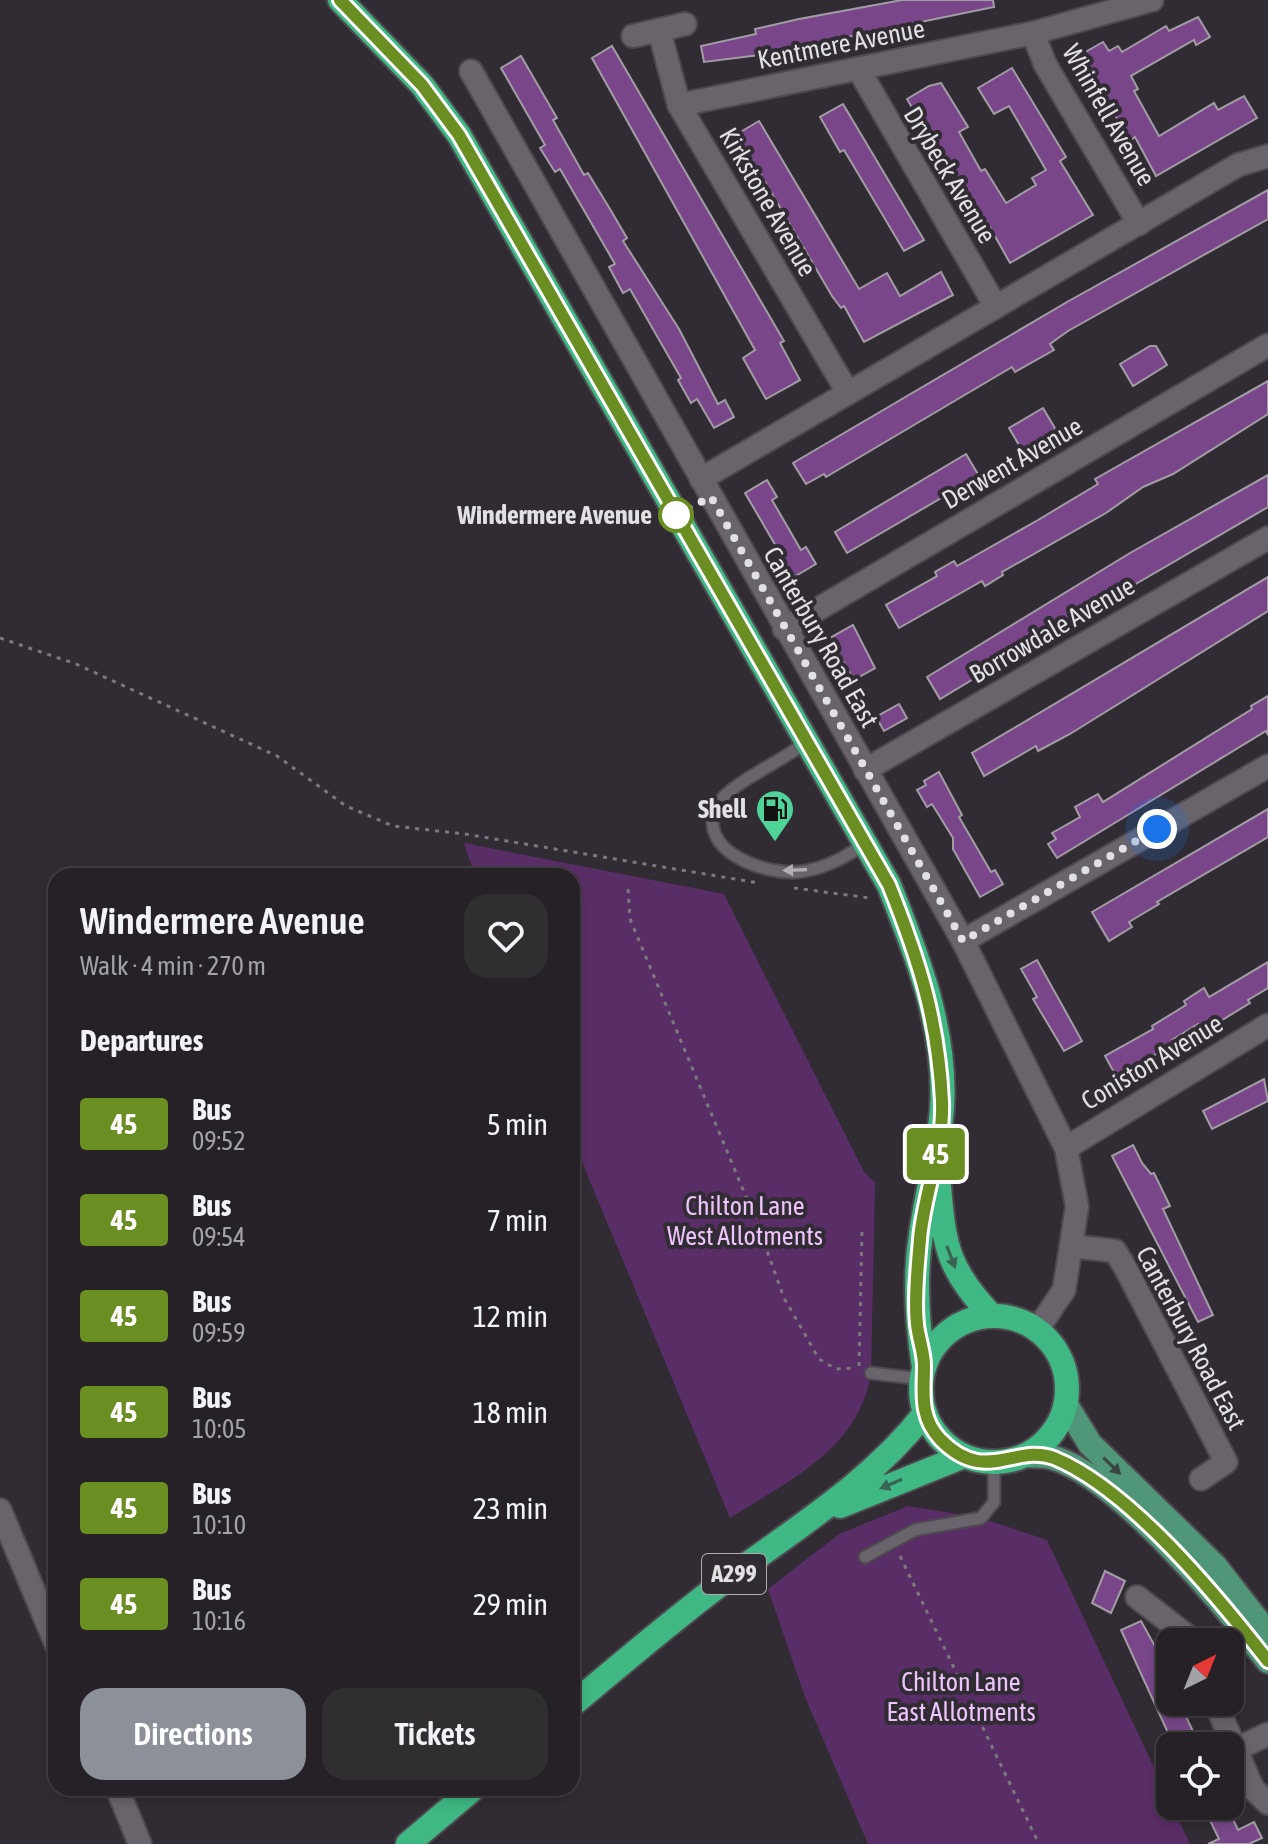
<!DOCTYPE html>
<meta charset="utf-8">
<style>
:root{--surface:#252126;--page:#312e32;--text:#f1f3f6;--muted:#a3a3a7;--line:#423e43;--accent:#8c9099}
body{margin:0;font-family:"Asap Condensed",sans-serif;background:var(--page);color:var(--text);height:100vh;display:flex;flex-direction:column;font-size:30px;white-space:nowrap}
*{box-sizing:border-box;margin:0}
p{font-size:26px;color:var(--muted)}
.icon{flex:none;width:44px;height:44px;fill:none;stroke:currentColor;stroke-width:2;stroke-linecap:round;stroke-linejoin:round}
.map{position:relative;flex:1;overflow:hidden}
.drawer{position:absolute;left:48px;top:868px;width:532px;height:928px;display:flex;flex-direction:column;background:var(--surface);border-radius:24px;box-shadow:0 4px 12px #0003,0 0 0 2px var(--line)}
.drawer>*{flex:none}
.badge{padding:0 16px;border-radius:6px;font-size:28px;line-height:52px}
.needle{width:52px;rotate:43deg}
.tools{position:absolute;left:1156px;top:1628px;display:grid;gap:16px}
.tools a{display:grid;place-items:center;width:88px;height:88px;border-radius:16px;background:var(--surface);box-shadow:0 4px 12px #0003,0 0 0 2px var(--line);font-size:40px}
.you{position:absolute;width:40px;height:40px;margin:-20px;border:6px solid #fff;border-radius:50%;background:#1a73e8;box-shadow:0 0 0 12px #1a73e833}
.map>.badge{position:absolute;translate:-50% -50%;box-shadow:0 0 0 4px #fff}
h2{padding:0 32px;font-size:30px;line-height:72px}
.round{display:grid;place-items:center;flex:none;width:84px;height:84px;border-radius:24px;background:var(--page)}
.overview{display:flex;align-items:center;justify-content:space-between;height:136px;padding:0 32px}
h1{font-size:38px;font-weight:600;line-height:60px}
.action{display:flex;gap:16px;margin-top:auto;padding:16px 32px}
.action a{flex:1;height:92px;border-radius:24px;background:var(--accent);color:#fff;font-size:32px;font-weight:600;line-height:92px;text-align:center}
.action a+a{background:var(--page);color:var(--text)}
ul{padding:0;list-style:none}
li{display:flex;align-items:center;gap:24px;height:96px;padding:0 32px}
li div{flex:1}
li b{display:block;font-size:30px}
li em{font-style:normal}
li .badge{min-width:88px;font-weight:700;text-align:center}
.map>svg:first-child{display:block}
</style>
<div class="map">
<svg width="1268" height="1844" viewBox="0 0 1268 1844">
<rect width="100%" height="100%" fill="#312c33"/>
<g fill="#592e66">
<path d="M 464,843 L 724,894 L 864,1172 L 875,1182 L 871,1373 C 859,1449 790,1480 730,1518 L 572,1138 L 572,876 L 475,876 Z"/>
<polygon points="908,1506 981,1518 1047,1540 1190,1844 868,1844 805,1697 768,1589 839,1534"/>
</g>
<g fill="#794789" stroke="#a29ca4" stroke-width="2">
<polygon points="902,0 993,0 994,7 760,55 704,62 701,46 756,34 755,29 799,19"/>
<polygon points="1198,17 1210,37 1196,45 1194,40 1131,76 1138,89 1134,91 1159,136 1214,103 1218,110 1244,96 1257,118 1156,176 1135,137 1131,140 1120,124 1080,55 1103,42 1109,51 1118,46 1122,52 1166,26 1169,31"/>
<polygon points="612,46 784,341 780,343 800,380 766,399 743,358 755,350 592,58"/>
<polygon points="521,56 557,118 553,120 584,175 588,173 610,209 627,238 623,241 679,329 718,404 725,400 734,417 714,428 697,399 691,403 678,380 681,378 630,289 623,293 609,267 615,264 560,169 555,172 540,148 545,145 501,68"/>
<polygon points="1012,68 1066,157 1060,161 1093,215 1010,263 987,222 982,225 907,99 929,86 941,83 968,127 959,132 981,171 985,169 1006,203 1036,185 1032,178 1046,170 1009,106 994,114 978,88"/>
<polygon points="843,104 924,240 904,251 844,150 840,152 820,117"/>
<polygon points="759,121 859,289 887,273 900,296 941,272 953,295 864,342 844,306 841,308 832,296 737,134"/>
<polygon points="1268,190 1268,219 1068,331 1050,344 1054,350 1015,372 1012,367 826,477 824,474 806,484 793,463 1067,302"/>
<polygon points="1150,346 1156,346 1167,365 1133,386 1120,364"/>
<polygon points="1268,381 1268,414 1173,474 1143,487 1106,513 1002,572 1003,575 985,586 982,581 899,628 886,605 937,576 935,572 954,561 957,566 1038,520 1098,484 1095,479"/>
<polygon points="1043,408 1056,430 1022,450 1009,428"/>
<polygon points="966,454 979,476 847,553 835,532"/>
<polygon points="1268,475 1268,507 1091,610 998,671 995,666 940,699 927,677 1130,553"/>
<polygon points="767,480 777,497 772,500 801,550 806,547 816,564 794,577 745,493"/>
<polygon points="1268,577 1268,611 1070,734 1038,751 1036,746 984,776 972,753"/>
<polygon points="853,625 875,668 854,680 830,638"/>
<polygon points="1268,696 1268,735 1266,731 1057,858 1048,844 1056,839 1052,833 1080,817 1075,807 1098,794 1103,802 1252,709 1251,706"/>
<polygon points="899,704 907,718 884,731 876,717"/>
<polygon points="939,772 962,815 959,817 991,872 995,870 1003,884 980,897 953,849 953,838 932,804 927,807 917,790 926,785 924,781"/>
<polygon points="1268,809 1268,837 1157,902 1159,904 1129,922 1132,927 1109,941 1092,912"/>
<polygon points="1037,960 1082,1041 1064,1051 1033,999 1037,997 1021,969"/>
<polygon points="1268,962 1268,988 1248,1000 1250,1003 1214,1025 1211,1020 1200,1027 1198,1024 1172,1040 1175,1044 1116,1076 1105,1056 1153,1029 1152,1026 1186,1005 1184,1001 1204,988 1209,997"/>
<polygon points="1264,1079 1268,1101 1212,1129 1203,1111"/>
<polygon points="1133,1145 1142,1163 1151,1174 1154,1173 1170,1206 1163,1209 1213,1315 1198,1322 1112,1156"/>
<polygon points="1105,1571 1125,1581 1111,1613 1092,1603"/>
<polygon points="1141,1621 1162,1659 1170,1655 1170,1675 1163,1678 1170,1702 1179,1702 1200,1746 1174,1746 1121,1630"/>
<polygon points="1203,1806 1227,1806 1238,1830 1254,1822 1262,1838 1249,1844 1208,1844 1219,1839"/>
</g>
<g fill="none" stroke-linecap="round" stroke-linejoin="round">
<g stroke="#4e494f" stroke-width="15">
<g id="lane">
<path d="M 808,741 C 786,759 729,784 718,804 C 692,851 769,878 805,871 C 828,867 847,856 866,843"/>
<polyline points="871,1373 921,1379"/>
<polyline points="865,1557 915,1530 981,1518 994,1502 994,1463"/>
</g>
</g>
<g stroke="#4e494f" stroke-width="26">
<g id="street">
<polyline points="659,30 679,105 848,393"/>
<polyline points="1033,33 1045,64 1139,224"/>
<polyline points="633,36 685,24"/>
<polyline points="859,70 996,307"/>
<polyline points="471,71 963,941 1066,1148 1077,1206 1071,1246 1064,1290 1037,1330"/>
<polyline points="679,105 1033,33 1152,0"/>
<polyline points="701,479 1238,165 1268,156"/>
<polyline points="784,629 1268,345"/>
<polyline points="865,770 1268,538"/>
<polyline points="963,941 1268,766"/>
<polyline points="1066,1148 1268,1025"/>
<polyline points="1071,1246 1115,1251 1125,1267 1226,1462 1201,1479"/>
<polyline points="0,1510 56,1644"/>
<polyline points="1137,1597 1195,1642"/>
<polyline points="1215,1702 1253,1789 1268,1803"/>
<polyline points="1233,1751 1268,1734"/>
<polyline points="117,1788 140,1844"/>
</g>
</g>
<g stroke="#4e494f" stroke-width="28">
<g id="primary">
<polyline points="1066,1405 1090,1444 1215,1566 1268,1634"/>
<path d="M 1027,1455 C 1034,1456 1044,1455 1051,1457 C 1117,1475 1226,1606 1268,1661"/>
</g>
</g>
<g stroke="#4e494f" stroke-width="28">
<g id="highway">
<path d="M 340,0 L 422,85 L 459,135 L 889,885 C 917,955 947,1030 942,1108 C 939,1150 927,1191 921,1234 C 914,1278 917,1323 924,1367"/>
<path d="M 939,1186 C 944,1248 949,1271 992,1316"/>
<circle cx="994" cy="1389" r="73"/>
<polyline points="840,1506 964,1456"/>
<path d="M 572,1705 C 625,1661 678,1615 734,1574 C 802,1524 873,1480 925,1413"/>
<polyline points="408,1844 474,1788"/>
</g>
</g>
<g stroke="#7c787d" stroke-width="3" stroke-dasharray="4 6" stroke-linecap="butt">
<polyline points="0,638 76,664 277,756 346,806 393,826 465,834 759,883"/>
<polyline points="794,888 870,898"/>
<polyline points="628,889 630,919 757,1223 784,1298 819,1359 836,1369 855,1368"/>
<polyline points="859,1366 862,1230"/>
<polyline points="900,1556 1039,1844"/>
</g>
<use href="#lane" stroke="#69636b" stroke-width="11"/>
<use href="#street" stroke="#69636b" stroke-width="22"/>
<use href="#primary" stroke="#509679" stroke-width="24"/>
<use href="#highway" stroke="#3fb883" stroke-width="24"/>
</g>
<defs><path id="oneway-solid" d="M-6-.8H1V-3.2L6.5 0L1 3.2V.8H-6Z" transform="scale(2)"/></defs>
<use fill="#b2aeb4" href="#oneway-solid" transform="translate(795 870) rotate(178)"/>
<g fill="#376453">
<use href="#oneway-solid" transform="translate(951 1257) rotate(69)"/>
<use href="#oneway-solid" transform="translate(891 1484) rotate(157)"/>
</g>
<use fill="#394644" href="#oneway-solid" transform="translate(1112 1466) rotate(44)"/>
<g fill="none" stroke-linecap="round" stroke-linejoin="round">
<g stroke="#fff" stroke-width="18">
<path id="line" d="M 340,0 L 422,85 L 459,135 L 889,885 C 919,960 938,1019 942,1101 C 944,1148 924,1193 920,1239 C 918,1265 914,1297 917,1324 C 918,1337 924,1352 924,1365 C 924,1393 919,1416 940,1439 C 985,1486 1016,1443 1054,1458 C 1130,1489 1218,1597 1268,1661"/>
</g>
<use href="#line" stroke="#6b8e23" stroke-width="12"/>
<polyline stroke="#e3e0e4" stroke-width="8" stroke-dasharray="0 14.4" points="676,515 711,497 963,941 1157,829"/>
</g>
<defs>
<g id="fuel-pin" transform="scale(2)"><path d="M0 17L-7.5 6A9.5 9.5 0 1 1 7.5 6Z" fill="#50d398" stroke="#312c33"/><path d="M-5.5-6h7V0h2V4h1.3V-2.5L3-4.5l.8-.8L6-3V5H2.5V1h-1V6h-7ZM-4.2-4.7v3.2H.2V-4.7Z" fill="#111"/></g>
</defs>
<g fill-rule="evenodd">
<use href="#fuel-pin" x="775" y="809"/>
</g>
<circle fill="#fff" stroke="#6b8e23" stroke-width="4" cx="676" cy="515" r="16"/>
<g text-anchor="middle" stroke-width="8" stroke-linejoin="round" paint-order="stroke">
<rect fill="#312c33" stroke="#aeaaaf" stroke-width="2" x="702" y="1554" width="64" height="40" rx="6"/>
<g font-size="24" font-weight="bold" fill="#e3e0e4">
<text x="734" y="1582">A299</text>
</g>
<g font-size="26" fill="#e3e0e4" stroke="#312c33">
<text transform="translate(841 44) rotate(-11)" y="9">Kentmere Avenue</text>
<text transform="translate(1109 115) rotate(60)" y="9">Whinfell Avenue</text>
<text transform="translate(950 175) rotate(59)" y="9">Drybeck Avenue</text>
<text transform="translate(768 202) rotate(60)" y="9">Kirkstone Avenue</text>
<text transform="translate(1012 463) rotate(-30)" y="9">Derwent Avenue</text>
<text transform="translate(1052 630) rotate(-30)" y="9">Borrowdale Avenue</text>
<text transform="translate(821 637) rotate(60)" y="9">Canterbury Road East</text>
<text transform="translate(1152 1062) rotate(-31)" y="9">Coniston Avenue</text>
<text transform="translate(1191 1338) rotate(62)" y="9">Canterbury Road East</text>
</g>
<g font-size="26" font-weight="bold" fill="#e3e0e4" stroke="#312c33" text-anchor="end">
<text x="652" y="524">Windermere Avenue</text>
</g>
<g font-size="26" font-weight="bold" fill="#e3e0e4" stroke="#312c33" text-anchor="end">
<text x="747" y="818">Shell</text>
</g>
<g font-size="26" fill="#edc3fb" stroke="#312c33">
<text x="745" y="1215">Chilton Lane<tspan x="745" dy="30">West Allotments</tspan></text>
<text x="961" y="1691">Chilton Lane<tspan x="961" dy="30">East Allotments</tspan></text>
</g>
</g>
</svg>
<div class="tools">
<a><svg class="needle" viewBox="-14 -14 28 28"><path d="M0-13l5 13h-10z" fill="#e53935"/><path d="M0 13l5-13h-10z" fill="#a3a3a7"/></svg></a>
<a><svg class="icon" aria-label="locate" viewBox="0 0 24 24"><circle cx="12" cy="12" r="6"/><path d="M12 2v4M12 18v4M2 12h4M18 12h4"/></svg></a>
</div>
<div class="you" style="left:1157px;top:829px"></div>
<b class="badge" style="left:936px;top:1154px;background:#6b8e23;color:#fff">45</b>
<section class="drawer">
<div class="overview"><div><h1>Windermere Avenue</h1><p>Walk · 4 min · 270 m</p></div><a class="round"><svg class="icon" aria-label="heart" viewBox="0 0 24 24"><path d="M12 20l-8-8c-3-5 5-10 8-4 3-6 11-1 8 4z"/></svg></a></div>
<h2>Departures</h2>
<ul>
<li><span class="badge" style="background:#6b8e23;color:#fff">45</span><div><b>Bus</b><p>09:52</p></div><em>5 min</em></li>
<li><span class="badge" style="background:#6b8e23;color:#fff">45</span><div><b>Bus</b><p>09:54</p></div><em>7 min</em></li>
<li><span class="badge" style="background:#6b8e23;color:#fff">45</span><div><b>Bus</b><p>09:59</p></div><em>12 min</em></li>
<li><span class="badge" style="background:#6b8e23;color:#fff">45</span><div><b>Bus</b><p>10:05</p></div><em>18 min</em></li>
<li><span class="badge" style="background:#6b8e23;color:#fff">45</span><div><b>Bus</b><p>10:10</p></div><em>23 min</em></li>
<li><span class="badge" style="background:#6b8e23;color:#fff">45</span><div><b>Bus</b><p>10:16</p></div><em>29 min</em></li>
</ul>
<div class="action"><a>Directions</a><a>Tickets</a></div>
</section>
</div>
